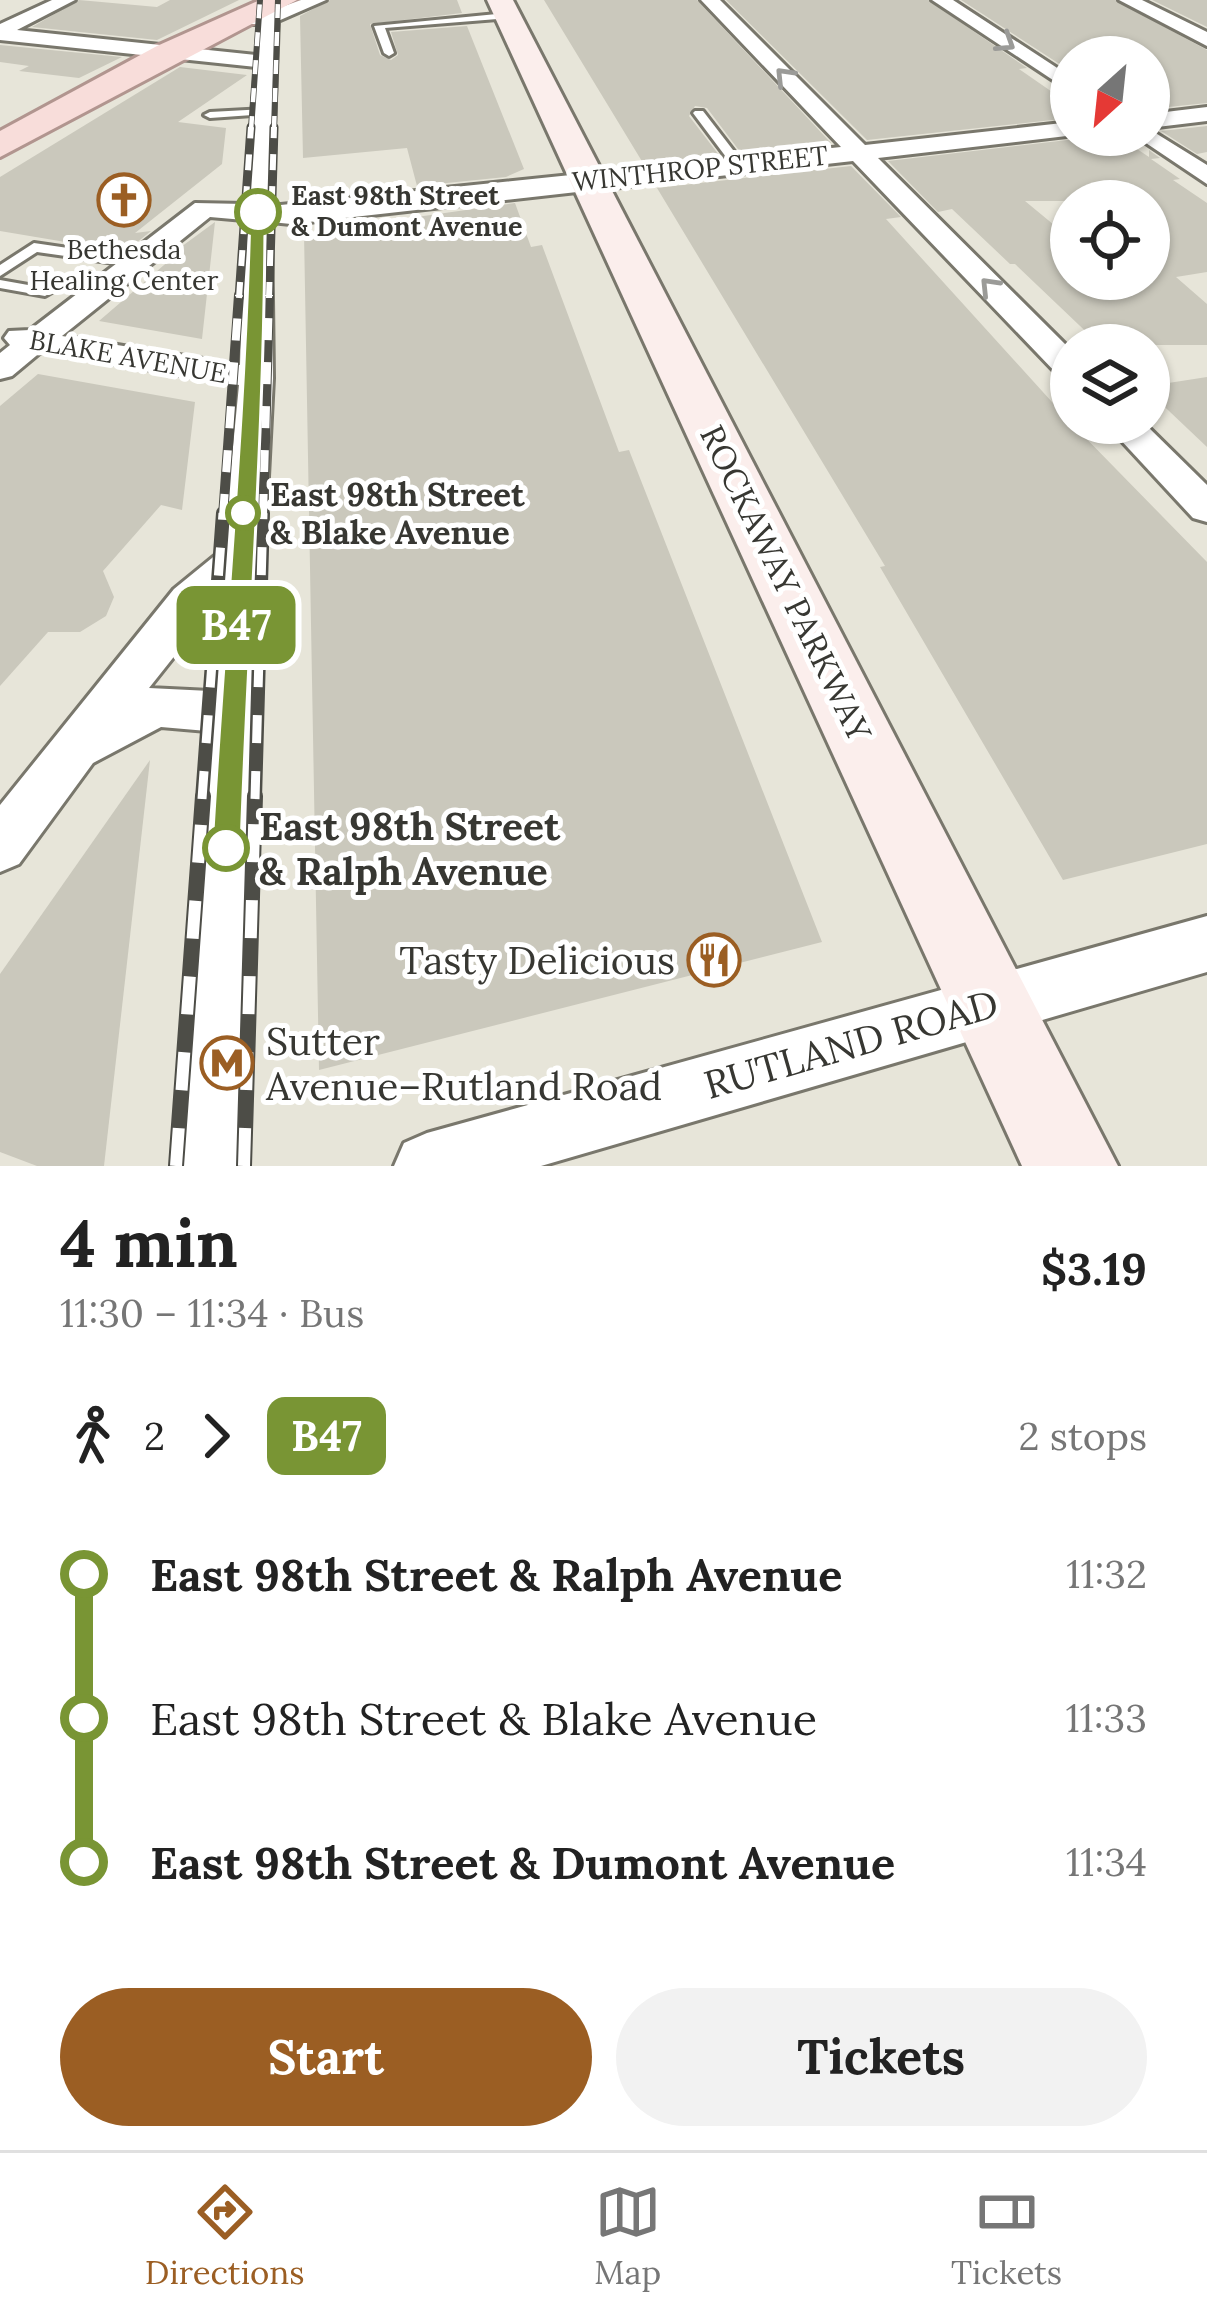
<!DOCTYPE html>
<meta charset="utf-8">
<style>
:root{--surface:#fff;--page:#f2f2f2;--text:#222;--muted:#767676;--line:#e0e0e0;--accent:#9b5e23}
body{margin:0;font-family:Lora,serif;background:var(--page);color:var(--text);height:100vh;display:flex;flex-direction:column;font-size:45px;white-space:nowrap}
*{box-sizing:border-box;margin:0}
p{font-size:39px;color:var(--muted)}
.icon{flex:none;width:66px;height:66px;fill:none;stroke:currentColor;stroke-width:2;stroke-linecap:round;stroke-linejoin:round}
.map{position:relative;height:1166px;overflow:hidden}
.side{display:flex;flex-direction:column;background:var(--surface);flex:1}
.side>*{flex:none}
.badge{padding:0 24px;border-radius:18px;font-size:42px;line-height:78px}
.needle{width:78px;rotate:207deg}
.tools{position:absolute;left:1050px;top:36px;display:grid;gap:24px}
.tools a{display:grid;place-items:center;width:120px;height:120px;border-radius:50%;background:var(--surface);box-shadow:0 3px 9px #0004;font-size:60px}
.map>.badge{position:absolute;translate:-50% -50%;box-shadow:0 0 0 6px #fff}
.legs{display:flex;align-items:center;gap:18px;height:132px;padding:0 60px;font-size:39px}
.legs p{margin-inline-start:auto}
.head{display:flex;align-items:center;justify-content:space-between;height:204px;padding:0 60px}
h1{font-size:66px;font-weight:700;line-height:90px}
.button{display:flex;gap:24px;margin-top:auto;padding:24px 60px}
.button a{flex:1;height:138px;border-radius:72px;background:var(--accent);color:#fff;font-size:48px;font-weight:700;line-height:138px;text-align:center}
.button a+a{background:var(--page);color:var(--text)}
ul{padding:0 60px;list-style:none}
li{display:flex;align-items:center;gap:42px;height:144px;font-size:45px}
li i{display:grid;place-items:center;width:18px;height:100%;margin:0 15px;background:currentColor}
li i::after{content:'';width:30px;height:30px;margin:-15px;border:9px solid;border-radius:50%;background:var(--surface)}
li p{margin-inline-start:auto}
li:first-child i{background:linear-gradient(#0000 50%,currentColor 0)}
li:last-child i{background:linear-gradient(currentColor 50%,#0000 0)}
.menu{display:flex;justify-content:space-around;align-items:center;height:168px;border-top:3px solid var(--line);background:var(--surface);font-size:33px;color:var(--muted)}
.menu a{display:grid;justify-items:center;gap:6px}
.menu .active{color:var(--accent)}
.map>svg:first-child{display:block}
</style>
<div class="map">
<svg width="1207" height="1166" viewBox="0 0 1207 1166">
<rect width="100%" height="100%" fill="#e7e5d9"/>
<g fill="#cac8bc" fill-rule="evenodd">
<polygon points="79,0 157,7 170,0 239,0 157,40 32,27"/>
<polygon points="330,0 457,0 462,13 370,24 380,55 391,60 398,55 391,32 467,26 524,169 506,177 417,186 407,148 303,158 300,16"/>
<polygon points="544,0 697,0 831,143 741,153 707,108 695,106 689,116 719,155 643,163"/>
<polygon points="726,0 928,0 1027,68 1019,69 1071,105 1071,118 867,140"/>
<polygon points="961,0 1115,0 1207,50 1207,103 1149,109 1149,57 1071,57 1071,64 1061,65"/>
<polygon points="1152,0 1207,0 1207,27"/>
<polygon points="0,45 122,57 79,78 19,71 29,66 0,62"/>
<polygon points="180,67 247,75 178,122 226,128 222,164 135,233 151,231 125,252 0,231 0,177"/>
<polygon points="1207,126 1207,152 1197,154 1161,131"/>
<path d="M 1079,135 L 1093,135 L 1105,143 L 1125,141 L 1149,157 L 1149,150 L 1160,158 L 1151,159 L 1180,179 L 1173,180 L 1207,203 L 1207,272 L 1176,277 L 1207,304 L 1207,345 L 1100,345 L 1015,264 L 1010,264 L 952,209 L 938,212 L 888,161 L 1076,139 ZM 1025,201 L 1149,201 L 1149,279 L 1071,279 L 1071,239 Z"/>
<polygon points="851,166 901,217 886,219 1071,423 1207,562 1207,844 1063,880 880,567 885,566 657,188"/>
<polygon points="515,203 531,247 542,245 619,452 629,450 822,942 319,1070 304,233"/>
<polygon points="215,222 202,339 99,321 171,259 166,258"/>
<polygon points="38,374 195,402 182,510 161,505 103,571 114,597 106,616 80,632 48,632 0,686 0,406"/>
<polygon points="1207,377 1207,447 1149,392 1149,386"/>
<polygon points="150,760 104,1166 37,1166 0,1152 0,974"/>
</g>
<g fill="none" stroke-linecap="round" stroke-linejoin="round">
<g stroke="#79776c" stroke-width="6">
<g id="lane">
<polygon points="507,13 510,18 385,28 394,53 389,56 384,53 374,26"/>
<polygon points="264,109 268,110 268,114 210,118 204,115 210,112"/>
<polygon points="695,111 703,111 743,163 743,169 735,169 693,113"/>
<polygon points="34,243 136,258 143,262 136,266 37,252 0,276 0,265"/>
<polygon points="0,280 45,288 52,292 45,296 0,288"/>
</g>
</g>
<g stroke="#79776c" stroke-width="6">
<g id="street">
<path d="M 52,0 L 75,0 L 17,30 L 257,55 L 259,24 L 236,24 L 236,16 L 260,13 L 261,0 L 279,0 L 279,8 L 301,0 L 326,0 L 278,21 L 271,206 L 841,147 L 701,0 L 720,0 L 865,145 L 1071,122 L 1071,135 L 1075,135 L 878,158 L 1071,350 L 1071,379 L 1059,376 L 853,161 L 291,224 L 271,222 L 273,378 L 256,713 L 247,1166 L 181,1166 L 207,731 L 161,727 L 93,763 L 19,864 L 0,872 L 0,805 L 174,589 L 223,549 L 239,385 L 42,351 L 12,376 L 0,379 L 0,353 L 10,345 L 4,338 L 9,331 L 30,330 L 195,203 L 245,204 L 256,67 L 0,40 L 0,24 ZM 210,217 L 244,220 L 240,365 L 62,336 ZM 219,600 L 210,691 L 149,688 Z"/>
<polygon points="932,0 953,0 1071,77 1071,92"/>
<polygon points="1119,0 1142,0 1207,32 1207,46"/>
<polygon points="1207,107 1207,121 1149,128 1149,114"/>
<polygon points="1149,129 1207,165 1207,184 1134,135 1149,135"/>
<polygon points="1105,423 1144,423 1207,485 1207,522 1193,518"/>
<polygon points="1207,916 1207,972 541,1166 394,1166 404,1143 427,1133"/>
</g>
</g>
<g stroke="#79776c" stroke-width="6">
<polygon id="secondary" points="487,0 513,0 1118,1166 1022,1166"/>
</g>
<g stroke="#b1958f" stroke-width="6">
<polygon id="primary" points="260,0 297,0 0,157 0,131 157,46"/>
</g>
<use href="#lane" fill="#fff" fill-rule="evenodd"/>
<use href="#street" fill="#fff" fill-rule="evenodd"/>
<use href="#secondary" fill="#fbeeec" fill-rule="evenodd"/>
<use href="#primary" fill="#f8ddda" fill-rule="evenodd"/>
<g stroke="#4d4d47" stroke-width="6">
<g id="rail-far4">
<polyline points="251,130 260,0"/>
<polyline points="274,130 278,0"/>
</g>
</g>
<g stroke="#4d4d47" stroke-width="9">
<g id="rail-far3">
<polyline points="239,298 251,127"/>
<polyline points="269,298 274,127"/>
</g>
</g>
<g stroke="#4d4d47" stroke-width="10">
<g id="rail-far2">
<polyline points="223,516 239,295"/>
<polyline points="263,516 269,295"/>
</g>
</g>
<g stroke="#4d4d47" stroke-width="14">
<g id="rail-far1">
<polyline points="202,799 223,513"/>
<polyline points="255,799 263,513"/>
</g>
</g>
<g stroke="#4d4d47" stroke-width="16">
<g id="rail">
<polyline points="176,1166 203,796"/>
<polyline points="244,1166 255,796"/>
</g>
</g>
<use href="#rail-far4" stroke="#fff" stroke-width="4.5" stroke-dasharray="14" stroke-linecap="butt"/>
<use href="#rail-far3" stroke="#fff" stroke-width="6" stroke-dasharray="16" stroke-linecap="butt"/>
<use href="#rail-far2" stroke="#fff" stroke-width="8" stroke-dasharray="22" stroke-linecap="butt"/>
<use href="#rail-far1" stroke="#fff" stroke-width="9" stroke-dasharray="28" stroke-linecap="butt"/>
<use href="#rail" stroke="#fff" stroke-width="12" stroke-dasharray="38" stroke-linecap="butt"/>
</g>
<defs><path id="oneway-chevron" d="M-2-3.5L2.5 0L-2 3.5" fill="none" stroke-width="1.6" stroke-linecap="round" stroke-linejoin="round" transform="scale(3)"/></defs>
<g stroke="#9b9b98">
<use href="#oneway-chevron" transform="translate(1006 43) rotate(33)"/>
<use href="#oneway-chevron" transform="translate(784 76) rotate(-134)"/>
<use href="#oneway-chevron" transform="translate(989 286) rotate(-134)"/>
</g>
<path fill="#799534" stroke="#fff" stroke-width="3" d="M 258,207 L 265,212 C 265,424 248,636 241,848 L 237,858 L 226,863 L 216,858 L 212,848 C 224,636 245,424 250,212 Z"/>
<defs>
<g id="church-ring" transform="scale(2.7)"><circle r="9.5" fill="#fff" stroke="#9b5e23" stroke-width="1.5"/><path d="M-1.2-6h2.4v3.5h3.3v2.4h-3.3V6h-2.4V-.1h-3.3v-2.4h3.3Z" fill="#9b5e23"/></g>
<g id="restaurant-ring" transform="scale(2.7)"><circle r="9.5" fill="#fff" stroke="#9b5e23" stroke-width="1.5"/><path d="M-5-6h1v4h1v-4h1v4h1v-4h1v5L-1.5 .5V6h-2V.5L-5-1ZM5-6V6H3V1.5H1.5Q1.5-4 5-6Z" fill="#9b5e23"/></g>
<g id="metro-ring" transform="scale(2.7)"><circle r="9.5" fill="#fff" stroke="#9b5e23" stroke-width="1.5"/><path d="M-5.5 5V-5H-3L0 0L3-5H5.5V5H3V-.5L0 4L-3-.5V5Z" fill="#9b5e23"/></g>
</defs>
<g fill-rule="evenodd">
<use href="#church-ring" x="124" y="200"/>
<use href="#restaurant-ring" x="714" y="960"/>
<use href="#metro-ring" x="227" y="1063"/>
</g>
<g fill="#fff" stroke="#799534" stroke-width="6">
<circle cx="258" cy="212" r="21"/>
<circle cx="243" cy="513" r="15"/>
<circle cx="226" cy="848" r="21"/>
</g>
<g text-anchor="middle" stroke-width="10" stroke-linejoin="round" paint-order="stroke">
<g font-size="27" fill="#373732" stroke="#fff">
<text transform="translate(700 169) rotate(-6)" y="9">WINTHROP STREET</text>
<text transform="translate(128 357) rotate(10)" y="9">BLAKE AVENUE</text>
</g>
<g font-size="27" font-weight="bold" fill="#373732" stroke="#fff" text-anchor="start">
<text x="291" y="205">East 98th Street<tspan x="291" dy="31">&amp; Dumont Avenue</tspan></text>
</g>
<g font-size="27" fill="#373732" stroke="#fff">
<text x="124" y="259">Bethesda<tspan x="124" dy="31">Healing Center</tspan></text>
</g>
<g font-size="33" font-weight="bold" fill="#373732" stroke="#fff" text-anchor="start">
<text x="270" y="506">East 98th Street<tspan x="270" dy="38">&amp; Blake Avenue</tspan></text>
</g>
<g font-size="33" fill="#373732" stroke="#fff">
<text transform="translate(786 583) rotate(64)" y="12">ROCKAWAY PARKWAY</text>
</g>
<g font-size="39" font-weight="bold" fill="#373732" stroke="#fff" text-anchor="start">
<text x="259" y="840">East 98th Street<tspan x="259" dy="45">&amp; Ralph Avenue</tspan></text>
</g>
<g font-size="39" fill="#373732" stroke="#fff" text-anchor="end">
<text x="675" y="974">Tasty Delicious</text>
<text x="266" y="1055" text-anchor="start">Sutter<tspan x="266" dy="45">Avenue–Rutland Road</tspan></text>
</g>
<g font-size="39" fill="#373732" stroke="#fff">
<text transform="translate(851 1044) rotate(-16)" y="14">RUTLAND ROAD</text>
</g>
</g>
</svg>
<div class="tools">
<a><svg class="needle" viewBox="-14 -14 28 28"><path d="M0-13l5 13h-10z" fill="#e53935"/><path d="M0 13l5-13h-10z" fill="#767676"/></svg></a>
<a><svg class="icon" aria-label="locate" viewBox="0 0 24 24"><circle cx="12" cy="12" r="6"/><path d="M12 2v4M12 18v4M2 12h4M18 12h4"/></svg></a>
<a><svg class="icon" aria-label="layers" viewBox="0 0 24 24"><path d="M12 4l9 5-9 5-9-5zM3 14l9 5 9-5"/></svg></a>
</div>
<b class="badge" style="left:236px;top:625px;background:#799534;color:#fff">B47</b>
</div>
<section class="side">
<div class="head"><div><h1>4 min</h1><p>11:30 – 11:34 · Bus</p></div><b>$3.19</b></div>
<div class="legs"><svg class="icon" aria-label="walk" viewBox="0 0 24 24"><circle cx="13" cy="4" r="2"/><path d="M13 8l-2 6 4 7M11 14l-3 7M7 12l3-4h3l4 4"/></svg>2<svg class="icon" aria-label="forward" viewBox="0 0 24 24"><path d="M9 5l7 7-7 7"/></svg><b class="badge" style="background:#799534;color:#fff">B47</b><p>2 stops</p></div>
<ul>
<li><i style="color:#799534"></i><b>East 98th Street &amp; Ralph Avenue</b><p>11:32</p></li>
<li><i style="color:#799534"></i><span>East 98th Street &amp; Blake Avenue</span><p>11:33</p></li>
<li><i style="color:#799534"></i><b>East 98th Street &amp; Dumont Avenue</b><p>11:34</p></li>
</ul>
<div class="button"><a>Start</a><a>Tickets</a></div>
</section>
<nav class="menu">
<a class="active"><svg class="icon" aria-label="directions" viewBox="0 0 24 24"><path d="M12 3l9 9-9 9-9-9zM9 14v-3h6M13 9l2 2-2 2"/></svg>Directions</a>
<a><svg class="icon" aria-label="map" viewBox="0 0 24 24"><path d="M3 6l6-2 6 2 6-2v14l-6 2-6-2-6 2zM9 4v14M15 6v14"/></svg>Map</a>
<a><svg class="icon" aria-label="tickets" viewBox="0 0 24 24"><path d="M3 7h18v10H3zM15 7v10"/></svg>Tickets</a>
</nav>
